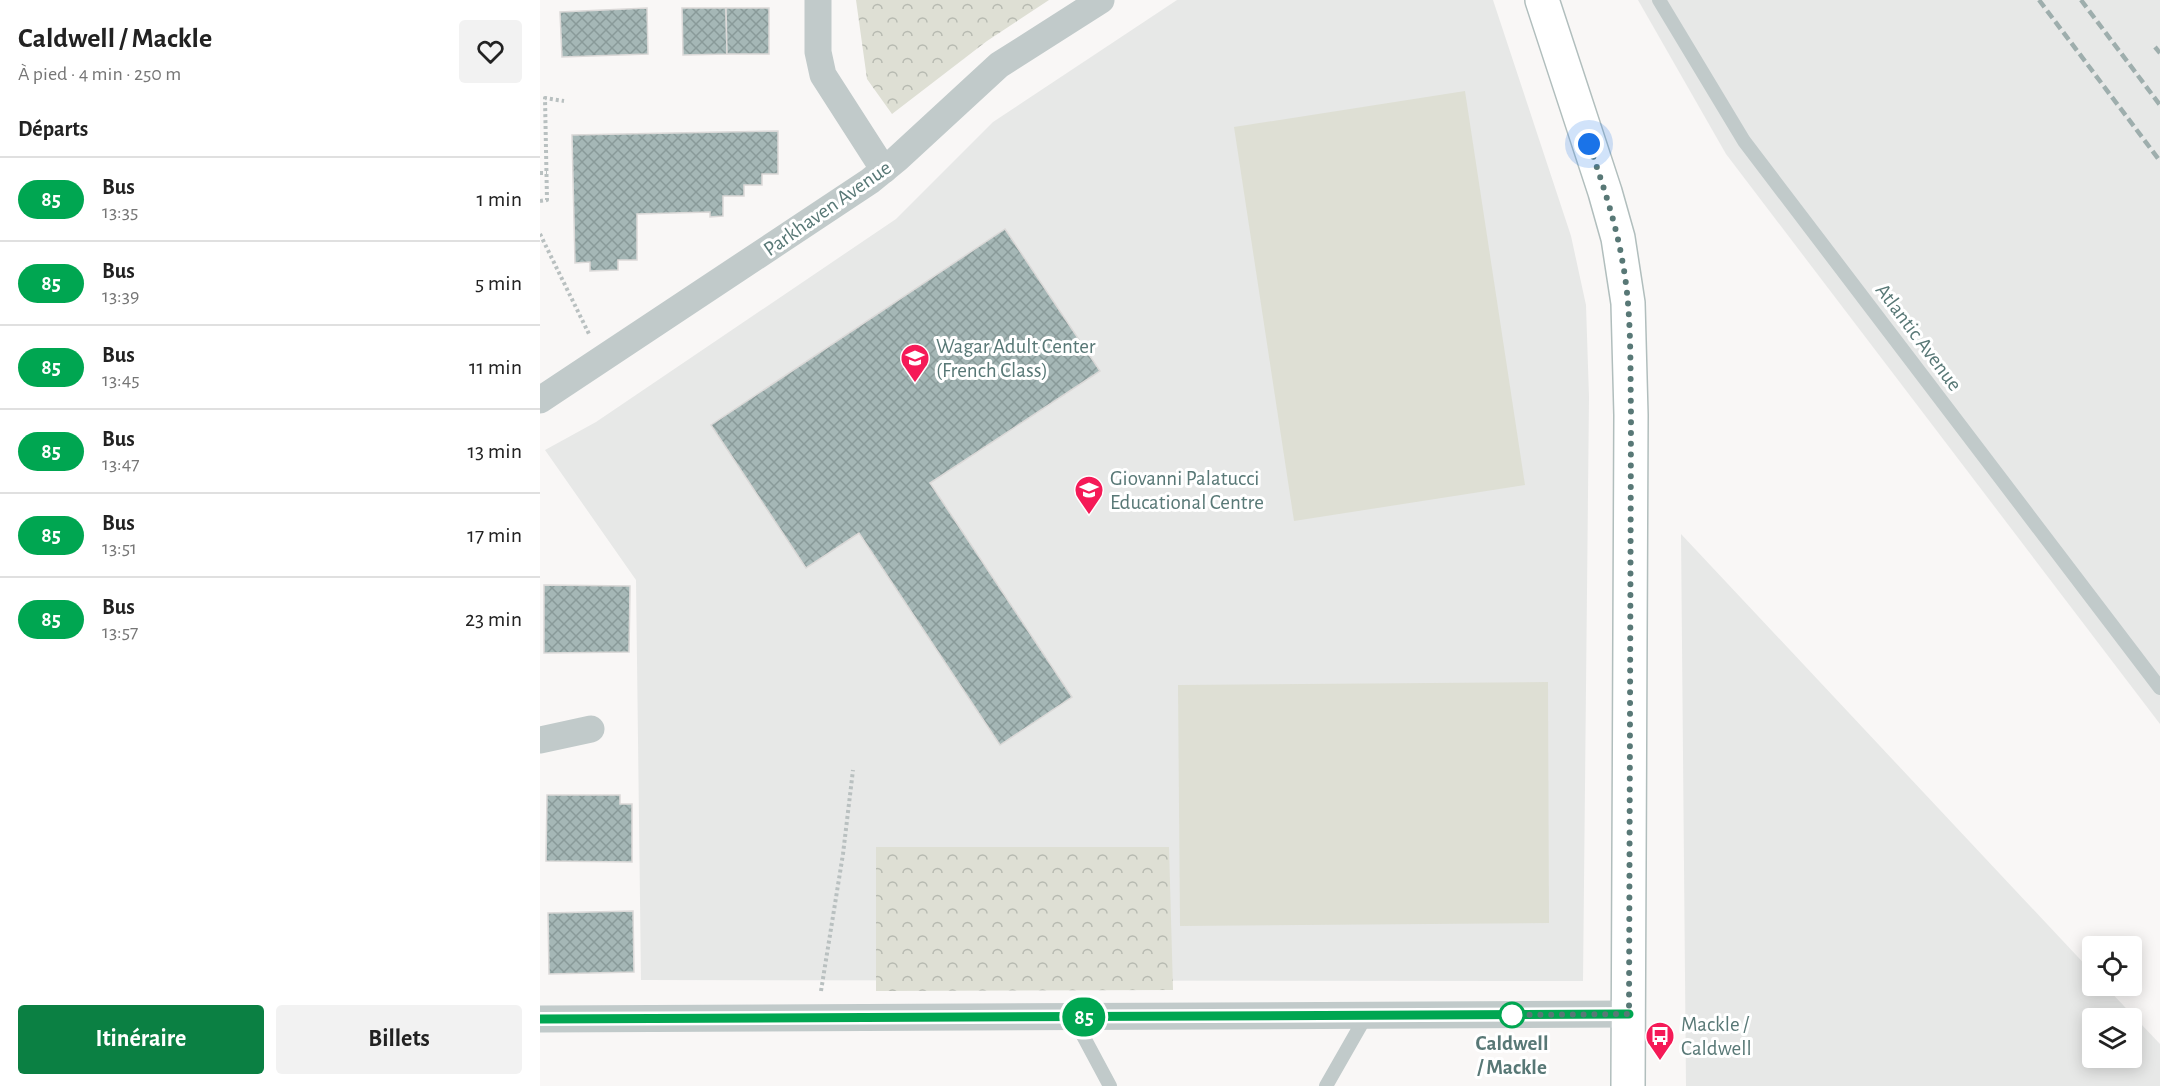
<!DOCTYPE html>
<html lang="fr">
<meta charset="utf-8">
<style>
:root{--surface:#fff;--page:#f2f2f2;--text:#222;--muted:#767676;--line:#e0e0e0;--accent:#0b8043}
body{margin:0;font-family:"Alegreya Sans",sans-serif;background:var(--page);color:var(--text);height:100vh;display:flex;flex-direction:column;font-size:22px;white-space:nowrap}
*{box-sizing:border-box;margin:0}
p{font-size:20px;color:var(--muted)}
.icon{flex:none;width:33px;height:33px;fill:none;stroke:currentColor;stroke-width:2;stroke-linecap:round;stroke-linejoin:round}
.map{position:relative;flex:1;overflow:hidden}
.sheet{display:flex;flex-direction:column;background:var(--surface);width:540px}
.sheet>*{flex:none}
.badge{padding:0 12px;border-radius:20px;font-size:21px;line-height:39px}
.fabs{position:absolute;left:1542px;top:936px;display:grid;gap:12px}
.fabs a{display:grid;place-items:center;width:60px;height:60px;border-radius:6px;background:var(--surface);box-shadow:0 3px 15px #0003;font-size:30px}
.you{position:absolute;width:30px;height:30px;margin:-15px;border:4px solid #fff;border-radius:50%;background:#1a73e8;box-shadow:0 0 0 9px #1a73e833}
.map>.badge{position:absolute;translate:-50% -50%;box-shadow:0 0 0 3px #fff}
h2{padding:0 18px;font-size:22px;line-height:54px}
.round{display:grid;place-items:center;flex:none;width:63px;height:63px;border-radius:6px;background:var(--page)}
.overview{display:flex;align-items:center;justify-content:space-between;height:102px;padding:0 18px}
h1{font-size:28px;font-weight:700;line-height:45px}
.action{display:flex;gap:12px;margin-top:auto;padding:12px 18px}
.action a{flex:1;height:69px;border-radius:6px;background:var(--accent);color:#fff;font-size:24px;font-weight:700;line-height:69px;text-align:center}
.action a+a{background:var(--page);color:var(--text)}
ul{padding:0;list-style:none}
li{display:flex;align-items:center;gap:18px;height:84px;padding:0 18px;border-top:2px solid var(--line)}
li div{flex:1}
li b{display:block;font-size:22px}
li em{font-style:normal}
li .badge{min-width:66px;font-weight:700;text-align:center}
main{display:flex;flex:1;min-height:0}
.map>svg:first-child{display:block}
</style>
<main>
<section class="sheet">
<div class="overview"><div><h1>Caldwell / Mackle</h1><p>À pied · 4 min · 250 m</p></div><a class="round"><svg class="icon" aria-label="heart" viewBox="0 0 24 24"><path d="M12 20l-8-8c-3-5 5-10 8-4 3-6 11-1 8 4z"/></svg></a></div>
<h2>Départs</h2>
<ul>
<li><span class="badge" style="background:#00a651;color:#fff">85</span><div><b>Bus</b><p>13:35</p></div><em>1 min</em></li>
<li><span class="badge" style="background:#00a651;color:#fff">85</span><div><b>Bus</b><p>13:39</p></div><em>5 min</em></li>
<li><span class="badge" style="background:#00a651;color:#fff">85</span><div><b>Bus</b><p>13:45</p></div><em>11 min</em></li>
<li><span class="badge" style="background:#00a651;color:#fff">85</span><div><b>Bus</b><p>13:47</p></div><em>13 min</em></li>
<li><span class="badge" style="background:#00a651;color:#fff">85</span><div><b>Bus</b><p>13:51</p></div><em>17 min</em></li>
<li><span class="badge" style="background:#00a651;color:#fff">85</span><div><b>Bus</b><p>13:57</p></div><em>23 min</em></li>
</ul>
<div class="action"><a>Itinéraire</a><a>Billets</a></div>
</section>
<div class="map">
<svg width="1620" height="1086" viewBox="0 0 1620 1086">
<defs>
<pattern id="forest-crowns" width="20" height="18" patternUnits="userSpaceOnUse" patternTransform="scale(1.5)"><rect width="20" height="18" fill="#dedfd4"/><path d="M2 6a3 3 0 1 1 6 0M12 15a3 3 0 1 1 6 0" fill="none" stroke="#b7bab1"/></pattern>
<pattern id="building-cross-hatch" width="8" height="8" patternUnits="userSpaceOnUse" patternTransform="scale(1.5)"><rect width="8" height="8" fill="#a5b7b6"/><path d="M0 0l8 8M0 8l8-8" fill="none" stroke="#899a99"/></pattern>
</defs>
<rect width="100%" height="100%" fill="#f9f7f6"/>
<g fill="#e7e8e7" fill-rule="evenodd">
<polygon points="637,0 953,0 1031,236 1046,305 1049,397 1043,981 101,980 96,580 5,450 56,422 356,219 453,122"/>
<polygon points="1098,0 1620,0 1620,724 1186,154"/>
<path d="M 1141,534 L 1552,972 L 1552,986 L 1565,986 L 1620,1044 L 1620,1086 L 1146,1086 ZM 1592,1018 L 1592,1058 L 1552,1058 L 1552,1018 Z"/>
</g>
<g fill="#dedfd4">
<polygon points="925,91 985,485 754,521 694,127"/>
<polygon points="1008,682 1009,923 640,926 638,685"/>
</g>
<g fill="url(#forest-crowns)">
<polygon points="316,0 509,0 447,41 352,114 327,79"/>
<polygon points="336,847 629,847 633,990 336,991"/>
</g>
<g fill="url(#building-cross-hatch)" stroke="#dbd9d8" stroke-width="1.5">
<polygon points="107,8 108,54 22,57 20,12"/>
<polygon points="142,8 186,8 187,54 143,55"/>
<polygon points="186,8 229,8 229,54 187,54"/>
<polygon points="238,131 238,174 222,174 222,185 204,185 204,196 183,196 183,216 170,217 170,212 97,214 97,260 78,260 78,270 50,271 50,262 35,263 32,135"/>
<polygon points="465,229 560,371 390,483 532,697 460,745 319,533 266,568 171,425"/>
<polygon points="4,585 90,586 89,652 4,653"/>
<polygon points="7,795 80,795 80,804 92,804 92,862 6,861"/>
<polygon points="93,911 94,972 9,974 8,913"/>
</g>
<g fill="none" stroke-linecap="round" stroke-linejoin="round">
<g stroke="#b1bebd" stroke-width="36">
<polyline id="secondary" points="1002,0 1065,192 1078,238 1088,303 1091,415 1088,1086"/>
</g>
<g stroke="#b9c0c0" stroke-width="4" stroke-dasharray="3 3" stroke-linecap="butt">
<polyline points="0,173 7,173"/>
<polyline points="0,201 7,200 5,98 24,101"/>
<polyline points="0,234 49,334"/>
<polyline points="281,991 303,854 313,770"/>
</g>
<g stroke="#c1caca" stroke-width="14">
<polyline points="1119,0 1204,141 1620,688"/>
<polyline points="533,1017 570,1086"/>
<polyline points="786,1086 826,1016"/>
</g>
<g stroke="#c1caca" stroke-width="27">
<polyline points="278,0 278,52 283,75 344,170"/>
<polyline points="0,400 330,181 357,159 459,65 561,0"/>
<polyline points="0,740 51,729"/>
<polyline points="0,1019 1089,1014"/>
</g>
<use href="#secondary" stroke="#fff" stroke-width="33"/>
<g stroke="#9eaead" stroke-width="4.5" stroke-dasharray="9 4.5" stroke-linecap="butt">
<polyline points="1499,0 1620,161"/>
<polyline points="1541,0 1620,105"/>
<polyline points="1615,47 1620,53"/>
</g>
</g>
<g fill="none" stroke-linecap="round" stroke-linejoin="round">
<g stroke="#fff" stroke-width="14">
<polyline id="line" points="0,1019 1089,1014"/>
</g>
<use href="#line" stroke="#00a651" stroke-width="9"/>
<path stroke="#587876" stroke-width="6" stroke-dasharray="0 10.8" d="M 972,1015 L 970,1015 L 1089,1014 L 1091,415 C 1090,363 1092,310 1082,259 C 1075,220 1062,182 1049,144"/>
</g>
<defs>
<g id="school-pin" transform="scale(1.5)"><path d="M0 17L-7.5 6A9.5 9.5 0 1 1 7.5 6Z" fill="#f51a57" stroke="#fff"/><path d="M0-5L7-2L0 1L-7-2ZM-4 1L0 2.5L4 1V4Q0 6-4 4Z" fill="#fff"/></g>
<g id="bus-pin" transform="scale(1.5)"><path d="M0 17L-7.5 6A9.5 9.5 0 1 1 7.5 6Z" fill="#f51a57" stroke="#fff"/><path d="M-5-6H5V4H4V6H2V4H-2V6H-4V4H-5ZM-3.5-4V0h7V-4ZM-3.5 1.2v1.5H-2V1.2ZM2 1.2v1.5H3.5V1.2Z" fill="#fff"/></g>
</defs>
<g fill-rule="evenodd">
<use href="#school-pin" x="375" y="358"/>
<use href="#school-pin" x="549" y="490"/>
<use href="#bus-pin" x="1120" y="1036"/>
</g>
<circle fill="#fff" stroke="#00a651" stroke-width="3" cx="972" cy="1015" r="12"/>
<g text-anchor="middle" stroke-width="6" stroke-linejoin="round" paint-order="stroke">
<g font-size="21" fill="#587876" stroke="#fff">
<text transform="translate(287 208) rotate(-35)" y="7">Parkhaven Avenue</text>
<text transform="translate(1379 337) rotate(53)" y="7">Atlantic Avenue</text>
</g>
<g font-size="21" fill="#587876" stroke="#fff" text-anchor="start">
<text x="396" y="353">Wagar Adult Center<tspan x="396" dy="24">(French Class)</tspan></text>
<text x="570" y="485">Giovanni Palatucci<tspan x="570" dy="24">Educational Centre</tspan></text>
<text x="1141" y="1031">Mackle /<tspan x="1141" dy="24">Caldwell</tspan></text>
</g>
<g font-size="21" font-weight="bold" fill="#587876" stroke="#fff">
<text x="972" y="1050">Caldwell<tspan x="972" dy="24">/ Mackle</tspan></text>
</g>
</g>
</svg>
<div class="fabs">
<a><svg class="icon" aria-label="locate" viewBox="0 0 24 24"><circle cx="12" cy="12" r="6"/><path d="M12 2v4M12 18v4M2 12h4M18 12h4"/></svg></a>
<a><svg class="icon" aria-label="layers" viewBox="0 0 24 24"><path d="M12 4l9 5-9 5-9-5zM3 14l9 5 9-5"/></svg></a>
</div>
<div class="you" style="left:1049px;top:144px"></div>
<b class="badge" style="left:544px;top:1017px;background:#00a651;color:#fff">85</b>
</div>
</main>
